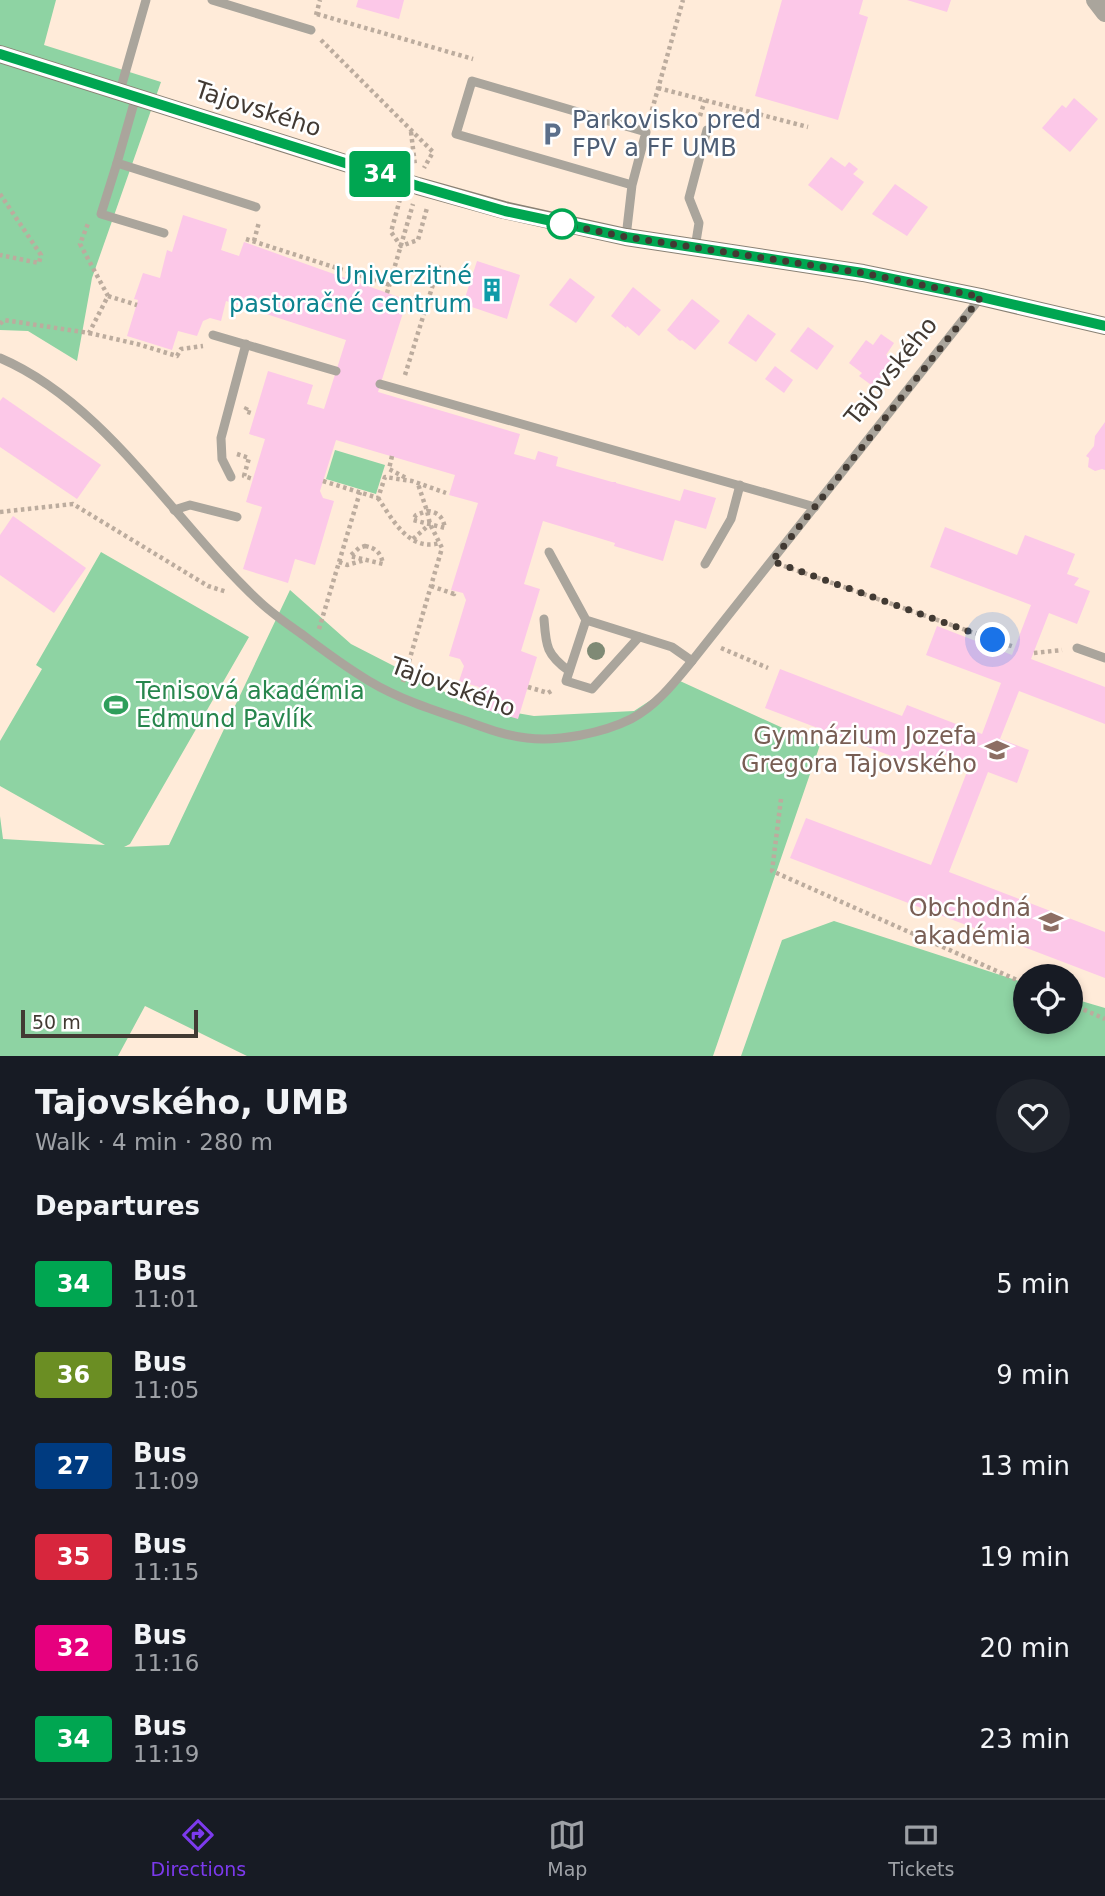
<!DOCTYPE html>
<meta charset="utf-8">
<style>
:root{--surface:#171b24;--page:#20242c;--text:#f1f3f6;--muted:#9ea1a6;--line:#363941;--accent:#7c3aed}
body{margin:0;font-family:"DejaVu Sans",sans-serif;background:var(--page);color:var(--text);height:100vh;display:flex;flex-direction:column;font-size:26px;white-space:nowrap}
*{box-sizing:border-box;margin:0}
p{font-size:23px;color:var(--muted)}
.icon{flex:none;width:38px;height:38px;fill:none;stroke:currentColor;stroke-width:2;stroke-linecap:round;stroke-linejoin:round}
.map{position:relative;height:1056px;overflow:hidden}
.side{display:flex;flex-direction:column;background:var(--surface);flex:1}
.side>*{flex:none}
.badge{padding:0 14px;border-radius:5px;font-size:24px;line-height:46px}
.buttons{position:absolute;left:1013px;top:964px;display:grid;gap:14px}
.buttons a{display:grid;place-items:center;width:70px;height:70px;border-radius:50%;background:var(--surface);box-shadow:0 4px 10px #0003;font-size:35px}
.scale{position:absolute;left:21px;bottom:18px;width:177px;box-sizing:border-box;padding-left:7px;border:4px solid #423a33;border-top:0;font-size:19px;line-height:24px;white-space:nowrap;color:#423a33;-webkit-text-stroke:5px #fff;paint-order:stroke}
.you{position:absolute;width:35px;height:35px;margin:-18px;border:5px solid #fff;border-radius:50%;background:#1a73e8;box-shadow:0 0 0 10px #1a73e833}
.map>.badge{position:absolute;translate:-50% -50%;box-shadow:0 0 0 4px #fff}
h2{padding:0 35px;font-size:26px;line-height:63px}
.round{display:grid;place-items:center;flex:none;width:74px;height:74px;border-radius:37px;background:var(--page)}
.overview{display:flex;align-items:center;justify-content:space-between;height:119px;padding:0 35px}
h1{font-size:33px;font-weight:800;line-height:52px}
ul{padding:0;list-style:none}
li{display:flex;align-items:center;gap:21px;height:91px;padding:0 35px}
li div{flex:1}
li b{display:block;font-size:26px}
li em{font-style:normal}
li .badge{min-width:77px;font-weight:700;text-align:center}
.dock{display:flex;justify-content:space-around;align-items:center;height:98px;border-top:2px solid var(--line);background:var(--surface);font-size:19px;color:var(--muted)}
.dock a{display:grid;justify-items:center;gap:4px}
.dock .current{color:var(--accent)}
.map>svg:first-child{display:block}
</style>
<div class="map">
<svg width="1105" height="1056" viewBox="0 0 1105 1056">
<rect width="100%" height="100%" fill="#ffebd9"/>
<g fill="#8ed3a3">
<polygon points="0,0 56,0 44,45 161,82 92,278 77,361 28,331 0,330"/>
<polygon points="335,450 385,465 376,494 326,479"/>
<polygon points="101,552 249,637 130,844 124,847 169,845 290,590 351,644 470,705 534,716 634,711 680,681 820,745 713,1056 247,1056 145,1006 118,1056 0,1056 0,816 3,839 105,845 0,786 0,741 42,669 36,665"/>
<polygon points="834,921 1025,983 1026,1022 1071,1022 1071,998 1105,1008 1105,1056 741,1056 782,940"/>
</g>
<g fill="#fcc8e8">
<polygon points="358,0 404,0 399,19 356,7"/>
<polygon points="782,0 863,0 859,14 868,17 838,120 755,96"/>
<polygon points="907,0 951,0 947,12"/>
<polygon points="1074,98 1098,119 1070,152 1042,128 1062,105 1066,108"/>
<polygon points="831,157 845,167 849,162 858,169 853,174 864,182 842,211 808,185"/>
<polygon points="895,184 928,207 907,236 872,214"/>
<polygon points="183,215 227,229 221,250 239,256 244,242 407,300 378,392 520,434 514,454 535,460 538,451 558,457 556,466 612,482 616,482 616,483 680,501 684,489 716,498 706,529 675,520 663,561 614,546 615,543 543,521 524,584 540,589 521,651 537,657 518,719 473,706 479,687 459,681 464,666 460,659 449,656 466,600 463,593 451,590 478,503 449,495 455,475 336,440 320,491 323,498 334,501 315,565 295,559 288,583 243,569 262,507 246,502 265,439 249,434 268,371 313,385 307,404 324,409 346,340 226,301 221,321 210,318 203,321 197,336 178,331 172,350 127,336 138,300 134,299 143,273 160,278 167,250 172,252"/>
<polygon points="477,261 520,275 507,319 463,304"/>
<polygon points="570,278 595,297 576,323 549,305"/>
<polygon points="633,287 661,310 639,336 627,326 626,328 611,316"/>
<polygon points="692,299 720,321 695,350 682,340 680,341 667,330"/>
<polygon points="748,314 776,334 756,362 728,343"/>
<polygon points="808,327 834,346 817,370 790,351"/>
<polygon points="881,334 894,343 886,355 893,360 874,387 859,376 862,373 849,363 866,340 873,345"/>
<polygon points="775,366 793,380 784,393 765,379"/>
<polygon points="3,397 101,465 77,499 0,447 0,401"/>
<polygon points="1105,422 1105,470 1102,469 1095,471 1088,467 1089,458 1086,456 1094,446 1095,436"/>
<polygon points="13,516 86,568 54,613 0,575 0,535"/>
<polygon points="945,527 1017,555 1025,535 1075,554 1067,574 1079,578 1074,585 1090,591 1077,624 1049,613 1031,659 1105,687 1105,724 1019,691 1000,739 1029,750 1017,783 988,772 949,872 1105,932 1105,978 790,858 806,818 931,865 970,764 943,754 936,773 765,708 780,669 902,716 907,705 982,734 1001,683 926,655 937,626 1012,655 1031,605 930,567"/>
</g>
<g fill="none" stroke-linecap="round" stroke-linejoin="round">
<g stroke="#bcac9e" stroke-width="4.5" stroke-dasharray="3.5 3.5" stroke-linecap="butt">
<polyline points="317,14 473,59"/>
<polyline points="316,15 320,0"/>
<polyline points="321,40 433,152 424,168"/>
<polyline points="658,88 808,127"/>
<polyline points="700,116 705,100"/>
<polyline points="650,117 683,0"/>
<polyline points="411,132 415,165"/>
<polyline points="0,194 41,255 39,263 0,255"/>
<polyline points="400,199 391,232 401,246 418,240 427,208"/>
<polyline points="246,239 390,285"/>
<polyline points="254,241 259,222"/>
<polyline points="387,293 413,204"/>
<polyline points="108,296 137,305"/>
<polyline points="0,324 4,320 89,333 108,296 80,244 89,221"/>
<polyline points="89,333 137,344 177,356 181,349 203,346"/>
<polyline points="405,375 439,265"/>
<polyline points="247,407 245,411 254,414"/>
<polyline points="237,454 249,458 244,476 253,479"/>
<polyline points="392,456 389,469 408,479"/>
<polyline points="323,481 378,498 385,477 412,481 446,493"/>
<path d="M 378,498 C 393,520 409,552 440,543"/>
<path d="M 427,511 C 438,512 443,517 445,528 L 413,520 L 416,515 Z"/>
<polyline points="0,512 73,504 208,586 227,592"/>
<polyline points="413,539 430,524"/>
<path d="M 365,546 C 376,548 381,553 383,564 L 350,556 L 359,548 Z"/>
<polyline points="339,562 347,565 365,560"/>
<polyline points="784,566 1014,647"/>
<polyline points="431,586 454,594 454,591"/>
<polyline points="319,629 360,492"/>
<polyline points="721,648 768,668"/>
<polyline points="1034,653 1062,650"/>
<polyline points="403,682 442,548 430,524 427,511 418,484"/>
<polyline points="528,687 548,693 553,690"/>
<polyline points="781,799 772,871 1026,984"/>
<polyline points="1071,1004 1105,1019"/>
</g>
<g stroke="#aaa59c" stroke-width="9">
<polyline points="212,0 311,30"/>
<polyline points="120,91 146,0"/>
<polyline points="136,96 117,163 256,207"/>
<polyline points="117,163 101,214 164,233"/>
<polyline points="626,237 632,185 646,132 472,81 456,134 632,185"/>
<polyline points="695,248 699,223 689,198 707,130"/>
<polyline points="213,335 336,371"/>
<path d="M 0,358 C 106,403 177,526 261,603 C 274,615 289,625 303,635 C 324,651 346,667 369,681 C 399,699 433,710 466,721 C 486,728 506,736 527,738 C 558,742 603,733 631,719 C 656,706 674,683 692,661 L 981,297"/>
<polyline points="380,384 815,507"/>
<polyline points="231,477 222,459 221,438 246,344"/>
<polyline points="174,510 190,505 237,517"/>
<polyline points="549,552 586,620 672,647 692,661"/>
<polyline points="705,564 731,519 740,485"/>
<path d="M 544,619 C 546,646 546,654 569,671"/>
<polyline points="586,620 566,681 592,689 639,637"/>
<polyline points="1077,648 1105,658"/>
</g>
<polyline stroke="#aaa59c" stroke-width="18" points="1095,0 1105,13"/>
<polyline stroke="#898174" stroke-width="18" points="0,54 418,186 504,210 626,237 863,273 981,297 1105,326"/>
</g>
<circle fill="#7f8a75" cx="596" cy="651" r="9"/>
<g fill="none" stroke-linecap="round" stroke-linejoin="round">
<g stroke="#fff" stroke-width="16">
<polyline id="line" points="0,54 418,186 505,211 626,237 863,273 981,297 1105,326"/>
</g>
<use href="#line" stroke="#00a651" stroke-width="10"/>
<polyline stroke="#423a33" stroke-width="7" stroke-dasharray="0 12.6" points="562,224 626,237 863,273 981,297 772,561 993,640"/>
</g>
<defs>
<g id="parking-bare" transform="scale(1.89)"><path d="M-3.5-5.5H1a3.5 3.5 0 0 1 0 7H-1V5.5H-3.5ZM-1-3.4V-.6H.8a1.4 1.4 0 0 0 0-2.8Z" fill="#5c6f8a" stroke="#fff" stroke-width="2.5" paint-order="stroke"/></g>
<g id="building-bare" transform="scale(1.89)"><path d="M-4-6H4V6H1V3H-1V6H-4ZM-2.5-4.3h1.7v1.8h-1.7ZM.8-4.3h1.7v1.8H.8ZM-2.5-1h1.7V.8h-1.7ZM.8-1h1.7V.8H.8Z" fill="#0f9aa8" stroke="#fff" stroke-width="2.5" paint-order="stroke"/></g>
<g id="stadium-bare" transform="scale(1.89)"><path d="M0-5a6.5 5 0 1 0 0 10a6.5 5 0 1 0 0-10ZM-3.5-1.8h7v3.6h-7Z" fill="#2e9e5b" stroke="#fff" stroke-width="2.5" paint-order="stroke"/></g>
<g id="school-bare" transform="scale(1.89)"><path d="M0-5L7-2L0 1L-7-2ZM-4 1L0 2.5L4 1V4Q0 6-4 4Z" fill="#8d6e63" stroke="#fff" stroke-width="2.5" paint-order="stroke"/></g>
</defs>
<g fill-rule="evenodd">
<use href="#parking-bare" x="552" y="134"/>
<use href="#building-bare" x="492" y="290"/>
<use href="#stadium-bare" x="116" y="705"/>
<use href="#school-bare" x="997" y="750"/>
<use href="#school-bare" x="1051" y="922"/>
</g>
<circle fill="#fff" stroke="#00a651" stroke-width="3.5" cx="562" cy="224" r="14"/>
<g text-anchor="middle" stroke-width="5" stroke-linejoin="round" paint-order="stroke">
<g font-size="24" fill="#423a33" stroke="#fff">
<text transform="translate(258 109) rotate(18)" y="8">Tajovského</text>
<text transform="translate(891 371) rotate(-51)" y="8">Tajovského</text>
<text transform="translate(453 687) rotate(20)" y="8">Tajovského</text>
</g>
<g font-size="24" fill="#4e5e75" stroke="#fff" text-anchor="start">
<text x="572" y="128">Parkovisko pred<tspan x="572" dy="28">FPV a FF UMB</tspan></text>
</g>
<g font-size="24" fill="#0d838f" stroke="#fff" text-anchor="end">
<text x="472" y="284">Univerzitné<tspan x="472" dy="28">pastoračné centrum</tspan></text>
</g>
<g font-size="24" fill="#27864d" stroke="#fff" text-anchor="start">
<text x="136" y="699">Tenisová akadémia<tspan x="136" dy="28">Edmund Pavlík</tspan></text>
</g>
<g font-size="24" fill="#785e54" stroke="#fff" text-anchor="end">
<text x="977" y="744">Gymnázium Jozefa<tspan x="977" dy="28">Gregora Tajovského</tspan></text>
<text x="1031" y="916">Obchodná<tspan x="1031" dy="28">akadémia</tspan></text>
</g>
</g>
</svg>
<div class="buttons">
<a><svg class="icon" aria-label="locate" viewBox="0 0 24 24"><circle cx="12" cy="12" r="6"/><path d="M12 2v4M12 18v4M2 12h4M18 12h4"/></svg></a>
</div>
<div class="scale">50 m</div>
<div class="you" style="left:993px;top:640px"></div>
<b class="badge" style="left:380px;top:174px;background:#00a651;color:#fff">34</b>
</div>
<section class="side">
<div class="overview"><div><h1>Tajovského, UMB</h1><p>Walk · 4 min · 280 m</p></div><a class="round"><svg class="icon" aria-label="heart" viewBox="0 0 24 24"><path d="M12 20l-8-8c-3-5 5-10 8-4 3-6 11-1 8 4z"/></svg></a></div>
<h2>Departures</h2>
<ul>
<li><span class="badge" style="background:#00a651;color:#fff">34</span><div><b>Bus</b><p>11:01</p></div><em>5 min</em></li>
<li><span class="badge" style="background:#6b8e23;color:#fff">36</span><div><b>Bus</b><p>11:05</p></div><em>9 min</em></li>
<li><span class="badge" style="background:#003b80;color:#fff">27</span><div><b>Bus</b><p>11:09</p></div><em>13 min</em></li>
<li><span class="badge" style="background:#d7263d;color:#fff">35</span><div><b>Bus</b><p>11:15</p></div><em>19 min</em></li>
<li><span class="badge" style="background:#e6007e;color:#fff">32</span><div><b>Bus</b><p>11:16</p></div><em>20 min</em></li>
<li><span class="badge" style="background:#00a651;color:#fff">34</span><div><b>Bus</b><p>11:19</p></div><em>23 min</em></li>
</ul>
</section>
<nav class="dock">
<a class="current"><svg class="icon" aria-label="directions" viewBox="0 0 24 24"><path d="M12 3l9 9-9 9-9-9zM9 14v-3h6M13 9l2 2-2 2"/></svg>Directions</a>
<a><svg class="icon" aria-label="map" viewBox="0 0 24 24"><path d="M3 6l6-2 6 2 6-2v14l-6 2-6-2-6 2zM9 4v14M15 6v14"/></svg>Map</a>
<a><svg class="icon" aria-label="tickets" viewBox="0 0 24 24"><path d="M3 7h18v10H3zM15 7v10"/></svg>Tickets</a>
</nav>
